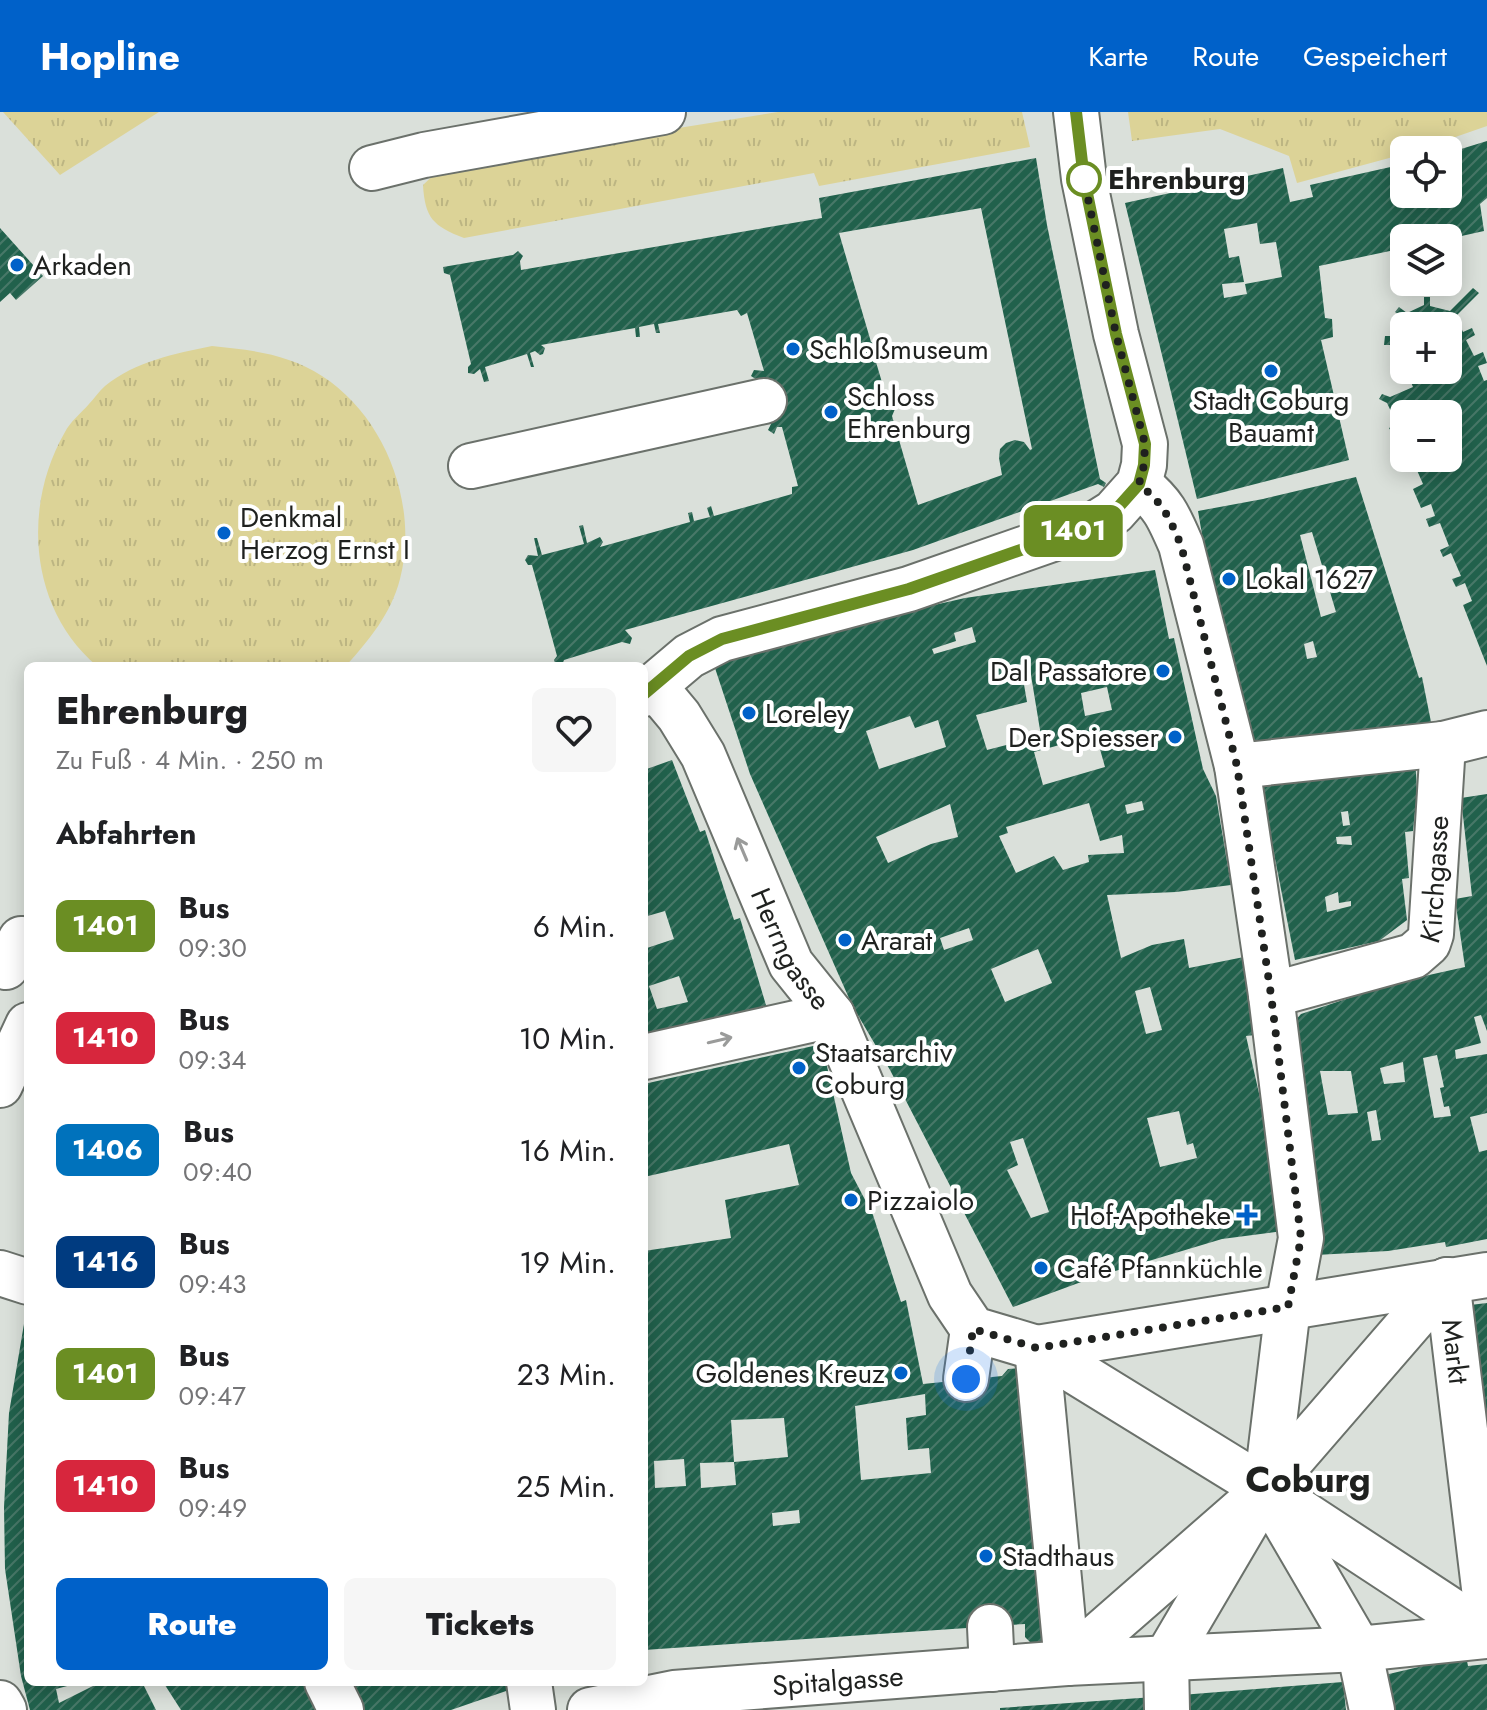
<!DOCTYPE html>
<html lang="de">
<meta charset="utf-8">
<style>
:root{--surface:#fff;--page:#f6f6f6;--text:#202124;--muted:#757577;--accent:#0061c9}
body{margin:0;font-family:Jost,sans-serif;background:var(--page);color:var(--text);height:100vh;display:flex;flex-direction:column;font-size:30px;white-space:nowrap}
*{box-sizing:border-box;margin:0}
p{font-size:26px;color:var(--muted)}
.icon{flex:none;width:44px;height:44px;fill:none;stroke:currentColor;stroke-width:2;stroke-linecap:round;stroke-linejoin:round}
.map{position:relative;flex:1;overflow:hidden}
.panel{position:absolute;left:24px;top:550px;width:624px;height:1024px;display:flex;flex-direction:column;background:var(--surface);border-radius:12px;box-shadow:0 4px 20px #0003}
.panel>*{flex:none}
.badge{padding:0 16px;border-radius:12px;font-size:28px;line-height:52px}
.buttons{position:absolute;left:1390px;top:24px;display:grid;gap:16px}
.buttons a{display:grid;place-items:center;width:72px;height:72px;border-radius:12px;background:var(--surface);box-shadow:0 4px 20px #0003;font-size:40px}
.you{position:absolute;width:40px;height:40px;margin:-20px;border:6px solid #fff;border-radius:50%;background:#1a73e8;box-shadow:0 0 0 12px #1a73e833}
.map>.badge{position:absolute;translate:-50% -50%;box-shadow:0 0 0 4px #fff}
h2{padding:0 32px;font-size:30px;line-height:72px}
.round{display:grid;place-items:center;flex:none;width:84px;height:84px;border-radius:12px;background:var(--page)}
.head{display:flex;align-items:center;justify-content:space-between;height:136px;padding:0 32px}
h1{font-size:38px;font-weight:800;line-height:60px}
.primary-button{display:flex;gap:16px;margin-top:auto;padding:16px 32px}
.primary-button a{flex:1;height:92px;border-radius:12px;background:var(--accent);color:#fff;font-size:32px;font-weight:800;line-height:92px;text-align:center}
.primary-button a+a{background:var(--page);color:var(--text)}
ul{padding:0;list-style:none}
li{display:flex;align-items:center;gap:24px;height:112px;padding:0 32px}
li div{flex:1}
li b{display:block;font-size:30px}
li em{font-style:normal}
li .badge{min-width:88px;font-weight:700;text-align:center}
header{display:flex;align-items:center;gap:48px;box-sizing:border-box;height:112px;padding:0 40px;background:var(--accent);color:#fff}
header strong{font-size:38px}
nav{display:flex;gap:44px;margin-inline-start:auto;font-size:28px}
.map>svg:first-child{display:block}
</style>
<header>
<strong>Hopline</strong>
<nav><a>Karte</a><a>Route</a><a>Gespeichert</a></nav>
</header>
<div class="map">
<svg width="1487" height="1598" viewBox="0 0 1487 1598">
<defs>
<pattern id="grass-tufts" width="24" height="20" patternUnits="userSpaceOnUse" patternTransform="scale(2)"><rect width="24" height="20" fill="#dcd397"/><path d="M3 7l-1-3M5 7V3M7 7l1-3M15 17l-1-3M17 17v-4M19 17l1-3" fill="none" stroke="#bcb582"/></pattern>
<pattern id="building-hatch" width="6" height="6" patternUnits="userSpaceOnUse" patternTransform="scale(2)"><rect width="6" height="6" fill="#21614c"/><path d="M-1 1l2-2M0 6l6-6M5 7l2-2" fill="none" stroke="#487868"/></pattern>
</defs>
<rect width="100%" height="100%" fill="#dae0da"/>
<g fill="url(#grass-tufts)">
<polygon points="3,0 159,0 60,63"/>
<path d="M 778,0 L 1022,0 L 1030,35 L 819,74 L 814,61 L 464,126 C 433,114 425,106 423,73 L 443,54 Z"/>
<polygon points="1128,0 1487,0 1487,14 1418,38 1404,38 1404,42 1297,71 1289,44 1220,17 1132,29"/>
<path d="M 212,234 C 252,238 288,242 322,264 C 386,305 419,394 400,467 C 391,502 369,528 346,554 L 97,554 C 29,497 22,394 65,320 C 70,310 81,301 89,292 C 94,287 99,279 105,274 C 136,249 174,242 212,234 Z"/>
</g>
<g fill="url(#building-hatch)" fill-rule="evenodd">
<path d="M 1487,29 L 1487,86 L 1480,92 L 1484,119 L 1448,127 L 1404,126 L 1404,136 L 1319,154 L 1325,206 L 1332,207 L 1333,225 L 1321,228 L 1349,348 L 1197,387 L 1125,91 L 1283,56 L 1290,90 L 1313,85 L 1310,73 L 1404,52 L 1404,82 L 1448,82 L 1448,38 L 1438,37 L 1460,32 L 1461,37 ZM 1257,111 L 1260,132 L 1276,130 L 1282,165 L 1245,172 L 1247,182 L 1224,186 L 1222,172 L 1244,170 L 1239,144 L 1229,146 L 1224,117 Z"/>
<path d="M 1036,46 L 1047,113 L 1100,367 L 1106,371 L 1104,375 L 1098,372 L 913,438 L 625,518 L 632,526 L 630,532 L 622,530 L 564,548 L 562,553 L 556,554 L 554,548 L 557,544 L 532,453 L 528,453 L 525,448 L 528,443 L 538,444 L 534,426 L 537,426 L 542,443 L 584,432 L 579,414 L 583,413 L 587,431 L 600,425 L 603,430 L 600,435 L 690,410 L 688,401 L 692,400 L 694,409 L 710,405 L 707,396 L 711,394 L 714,404 L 792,382 L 792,375 L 798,374 L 782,315 L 777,315 L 774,322 L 768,318 L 771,312 L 764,289 L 757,268 L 751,264 L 754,258 L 764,259 L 747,201 L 741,204 L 737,198 L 658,212 L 660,221 L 656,221 L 654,212 L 639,215 L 640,225 L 636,225 L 635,216 L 541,233 L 545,236 L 543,242 L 540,243 L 535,239 L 530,241 L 534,255 L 531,255 L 527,242 L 485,255 L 489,269 L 484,270 L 480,257 L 474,262 L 468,261 L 468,255 L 471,252 L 450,163 L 444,161 L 443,155 L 513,143 L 518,139 L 523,144 L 520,149 L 521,158 L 822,106 L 819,86 ZM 981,96 L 1032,337 L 1030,338 L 1024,330 L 1015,328 L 1006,331 L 1000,337 L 999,346 L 1002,363 L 918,393 L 892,304 L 895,297 L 889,294 L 873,240 L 877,237 L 876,232 L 871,230 L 839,121 Z"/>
<polygon points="0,116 43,164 16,188 10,181 0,190"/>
<polygon points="1473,176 1479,181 1456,204 1463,220 1472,216 1475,223 1466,228 1474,244 1483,240 1487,251 1478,254 1484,269 1487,268 1487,554 1463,493 1472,489 1465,471 1456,475 1452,467 1461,464 1451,441 1443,445 1440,438 1449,434 1440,411 1429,415 1426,407 1435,404 1431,392 1421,396 1413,377 1423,372 1412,347 1402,352 1398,343 1404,341 1404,346 1448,346 1448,302 1404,302 1404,327 1400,318 1392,321 1389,316 1397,312 1387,291 1379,287 1382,282 1390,285 1413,275 1406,258 1448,258 1448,214 1404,214 1404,256 1396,259 1393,252 1402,248 1395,233 1384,233 1385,224 1395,224 1403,206 1395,200 1399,195 1407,201 1424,193 1424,185 1430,185 1430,194 1450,199"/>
<path d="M 1356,365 L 1419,566 L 1422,565 L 1432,615 L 1249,643 L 1215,499 L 1198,399 L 1263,387 ZM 1312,420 L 1336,500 L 1321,505 L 1300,423 ZM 1313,529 L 1317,545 L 1307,547 L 1304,532 Z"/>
<path d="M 1155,458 L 1169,527 L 1174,526 L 1203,657 L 1216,684 L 1231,773 L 1176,780 L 1107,783 L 1121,846 L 1152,833 L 1184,827 L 1189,856 L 1244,845 L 1255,923 L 1246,924 L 1290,1118 L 1222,1127 L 1092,1166 L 1013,1195 L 890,958 L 852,893 L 750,662 L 714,553 L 839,519 L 838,515 L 965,486 ZM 972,515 L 976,530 L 934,542 L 932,537 L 956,529 L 954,521 ZM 1029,551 L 1041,624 L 987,638 L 976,603 L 1027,590 L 1021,555 L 1014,557 L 1014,554 ZM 1107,575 L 1112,598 L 1085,604 L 1081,581 ZM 910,604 L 915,616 L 938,608 L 946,635 L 879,657 L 866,619 ZM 1096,623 L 1105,655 L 1043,673 L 1034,640 ZM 1142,689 L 1144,698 L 1127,702 L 1125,693 ZM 1089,691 L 1100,729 L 1122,723 L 1124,741 L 1088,743 L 1089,750 L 1063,758 L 1054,744 L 1016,761 L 999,724 L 1008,721 L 1006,715 ZM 950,692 L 958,725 L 931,732 L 888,751 L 876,725 ZM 969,816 L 973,828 L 944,838 L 940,826 ZM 1038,837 L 1052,871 L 1005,890 L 991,857 ZM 1150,875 L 1162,918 L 1146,922 L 1135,879 ZM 1179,999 L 1187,1033 L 1193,1031 L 1197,1046 L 1160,1055 L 1147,1006 ZM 1023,1026 L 1049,1100 L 1031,1106 L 1007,1058 L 1018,1053 L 1010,1030 Z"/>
<path d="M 1415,641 L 1417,680 L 1413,719 L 1405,720 L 1409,766 L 1402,767 L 1407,808 L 1379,829 L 1295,848 L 1260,671 ZM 1348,699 L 1350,713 L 1343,714 L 1341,700 ZM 1351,724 L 1352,733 L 1337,732 L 1336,725 ZM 1338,780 L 1339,791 L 1351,789 L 1351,794 L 1327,800 L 1325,785 Z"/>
<path d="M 672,648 L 700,720 L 705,718 L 734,808 L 740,806 L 771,910 L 644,939 L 644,837 L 674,827 L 665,799 L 644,805 L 644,658 ZM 679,864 L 688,890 L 657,897 L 649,874 Z"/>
<path d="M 1487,682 L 1487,919 L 1481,903 L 1474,905 L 1481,931 L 1455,938 L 1456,947 L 1487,942 L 1487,1001 L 1470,1005 L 1479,1040 L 1487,1038 L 1487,1127 L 1446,1135 L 1445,1130 L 1388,1139 L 1316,1143 L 1292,912 L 1301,902 L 1367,880 L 1366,877 L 1465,855 L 1455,787 L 1472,784 L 1461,686 ZM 1437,943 L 1444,975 L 1440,976 L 1444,995 L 1449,994 L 1451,1004 L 1434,1006 L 1423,946 ZM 1403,950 L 1405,970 L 1384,972 L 1380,956 ZM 1320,959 L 1351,959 L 1358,1001 L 1328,1003 ZM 1376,998 L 1381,1028 L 1372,1029 L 1367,1000 Z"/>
<path d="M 822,932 L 851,1061 L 873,1103 L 901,1190 L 906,1188 L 923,1272 L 1002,1264 L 1008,1257 L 1022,1256 L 1023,1283 L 1018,1284 L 1039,1503 L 1044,1502 L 1045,1531 L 1032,1532 L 1025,1525 L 1025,1512 L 644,1538 L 644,1139 L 731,1126 L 725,1088 L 799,1073 L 789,1032 L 644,1065 L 644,972 ZM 925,1282 L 926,1303 L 906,1306 L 908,1338 L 929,1336 L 931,1361 L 861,1368 L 855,1294 ZM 784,1306 L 788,1345 L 734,1350 L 731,1308 ZM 684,1347 L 686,1374 L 655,1376 L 654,1349 ZM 734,1350 L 736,1373 L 701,1376 L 700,1351 ZM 799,1398 L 800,1411 L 773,1414 L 772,1401 Z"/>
<polygon points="1487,1191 1487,1333 1462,1194"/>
<polygon points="26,1200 28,1570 82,1570 56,1577 59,1591 101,1570 142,1570 156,1598 30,1598 21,1564 5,1457 4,1395 9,1301"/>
<polygon points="1466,1544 1468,1554 1487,1552 1487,1598 1384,1598 1376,1565"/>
<polygon points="163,1570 313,1570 326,1598 181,1598"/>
<polygon points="343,1570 507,1570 509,1578 451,1598 356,1598"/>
<polygon points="1343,1570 1346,1598 1182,1598 1181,1583"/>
<polygon points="1154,1585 1155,1598 1000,1598 1000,1596"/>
</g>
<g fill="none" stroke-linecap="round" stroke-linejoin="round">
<g stroke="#6b716b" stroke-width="48">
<g id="minor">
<polyline points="372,56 424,43 663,0"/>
<polyline points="471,354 764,289"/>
<path d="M 1139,372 C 1164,393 1168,403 1181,433 L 1237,654 L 1271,883 L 1301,1126 L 1288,1195 L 1266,1377 L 1166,1547 L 1167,1598"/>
<path id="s1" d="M 654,574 L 679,604 L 703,643 L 791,852 L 832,903 L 950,1183 L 973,1217 L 1037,1236 L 1266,1377 L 1487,1522"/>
<polyline points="644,582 689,544 722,527 909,477 1095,412 1114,400 1139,372 1144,353 1145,332 1116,222 1084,67 1076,0"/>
<polyline points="1237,654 1443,632 1487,621"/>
<polyline points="6,855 21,827"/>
<path id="s2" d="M 1271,883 L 1413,844 L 1428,831 L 1431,822 L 1443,632"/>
<polyline points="644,945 832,903"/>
<polyline points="0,973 28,913"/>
<polyline points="0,1161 28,1170"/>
<path id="s3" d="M 1447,1168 L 1487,1501"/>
<polyline points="1037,1236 1487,1163"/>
<polyline points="1037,1236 1067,1551"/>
<polyline points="966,1267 973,1217"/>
<polyline points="1271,1386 1359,1537 1372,1598"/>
<polyline points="990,1515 992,1557"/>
<polyline points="1067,1551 1266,1377 1447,1168"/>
<polyline points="327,1570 341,1598"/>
<polyline points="529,1570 533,1598"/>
<polyline points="0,1591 4,1598"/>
<path id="s4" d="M 590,1598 L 674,1581 L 1067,1551 L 1359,1537 L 1487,1524"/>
</g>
</g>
<use href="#minor" stroke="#fff" stroke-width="44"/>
</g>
<defs><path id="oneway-shaft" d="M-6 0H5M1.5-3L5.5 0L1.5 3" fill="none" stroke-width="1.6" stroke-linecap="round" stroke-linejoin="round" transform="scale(2)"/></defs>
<g stroke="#9a9b9a">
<use href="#oneway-shaft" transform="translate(742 737) rotate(-113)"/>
<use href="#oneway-shaft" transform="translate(720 928) rotate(-13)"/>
</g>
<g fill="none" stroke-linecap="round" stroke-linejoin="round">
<g stroke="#fff" stroke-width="18">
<polyline id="line" points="644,582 689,544 722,527 909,477 1095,412 1114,400 1139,372 1144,353 1145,332 1116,222 1084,67 1076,0"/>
</g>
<use href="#line" stroke="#6b8e23" stroke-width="12"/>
<path stroke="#1f211f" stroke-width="8" stroke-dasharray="0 14.4" d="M 966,1267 L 973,1217 L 1037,1236 L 1288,1195 L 1301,1126 L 1271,883 L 1237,654 L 1181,433 C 1168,403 1164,393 1139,372 L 1144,353 L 1145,332 L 1116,222 L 1084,67"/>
</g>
<circle fill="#fff" stroke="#6b8e23" stroke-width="4" cx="1084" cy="67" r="16"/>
<g fill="#0061c9" stroke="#fff" stroke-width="3">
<circle cx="17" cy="153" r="8"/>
<circle cx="793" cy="237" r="8"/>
<circle cx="1271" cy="259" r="8"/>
<circle cx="831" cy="300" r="8"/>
<circle cx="224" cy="421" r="8"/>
<circle cx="1229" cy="467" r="8"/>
<circle cx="1163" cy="559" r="8"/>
<circle cx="749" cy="601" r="8"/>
<circle cx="1175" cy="625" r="8"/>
<circle cx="845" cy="828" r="8"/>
<circle cx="799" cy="956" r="8"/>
<circle cx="851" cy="1088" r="8"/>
<path d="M1243 1091h8v8h8v8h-8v8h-8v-8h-8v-8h8z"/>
<circle cx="1041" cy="1156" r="8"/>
<circle cx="901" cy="1261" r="8"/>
<circle cx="986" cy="1444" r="8"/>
</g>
<g text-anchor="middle" stroke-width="8" stroke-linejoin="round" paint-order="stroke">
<g font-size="28" font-weight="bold" fill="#1f211f" stroke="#fff" text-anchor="start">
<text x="1108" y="77">Ehrenburg</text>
</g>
<g font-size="28" fill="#1f211f" stroke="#fff" text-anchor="start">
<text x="33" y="163">Arkaden</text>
<text x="809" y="247">Schloßmuseum</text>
<text x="847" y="294">Schloss<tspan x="847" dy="32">Ehrenburg</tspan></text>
<text x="1271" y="298" text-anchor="middle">Stadt Coburg<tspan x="1271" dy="32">Bauamt</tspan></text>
<text x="240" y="415">Denkmal<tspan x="240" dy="32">Herzog Ernst I</tspan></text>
<text x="1245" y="477">Lokal 1627</text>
<text x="1147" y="569" text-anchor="end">Dal Passatore</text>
<text x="765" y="611">Loreley</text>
<text x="1159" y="635" text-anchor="end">Der Spiesser</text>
<text x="861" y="838">Ararat</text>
<text x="815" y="950">Staatsarchiv<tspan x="815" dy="32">Coburg</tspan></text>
<text x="867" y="1098">Pizzaiolo</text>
<text x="1231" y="1113" text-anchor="end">Hof-Apotheke</text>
<text x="1057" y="1166">Café Pfannküchle</text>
<text x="885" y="1271" text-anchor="end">Goldenes Kreuz</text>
<text x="1002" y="1454">Stadthaus</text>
</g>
<g font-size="28" fill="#1f211f" stroke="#fff">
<text dy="10" stroke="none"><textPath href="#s2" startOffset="232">Kirchgasse</textPath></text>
<text dy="10" stroke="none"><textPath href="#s1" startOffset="298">Herrngasse</textPath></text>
<text dy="10" stroke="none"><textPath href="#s3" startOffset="72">Markt</textPath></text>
<text dy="10" stroke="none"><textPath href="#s4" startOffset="250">Spitalgasse</textPath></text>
</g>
<g font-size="36" font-weight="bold" fill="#1f211f" stroke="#fff">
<text x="1308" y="1380">Coburg</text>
</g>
</g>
</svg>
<div class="buttons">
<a><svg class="icon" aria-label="locate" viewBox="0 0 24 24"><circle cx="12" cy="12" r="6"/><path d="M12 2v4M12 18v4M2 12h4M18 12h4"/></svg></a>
<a><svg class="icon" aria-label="layers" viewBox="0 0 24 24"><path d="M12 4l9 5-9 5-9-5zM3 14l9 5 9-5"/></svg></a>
<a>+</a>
<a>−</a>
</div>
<div class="you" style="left:966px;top:1267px"></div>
<b class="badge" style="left:1073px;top:419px;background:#6b8e23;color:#fff">1401</b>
<section class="panel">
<div class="head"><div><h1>Ehrenburg</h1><p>Zu Fuß · 4 Min. · 250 m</p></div><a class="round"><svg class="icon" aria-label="heart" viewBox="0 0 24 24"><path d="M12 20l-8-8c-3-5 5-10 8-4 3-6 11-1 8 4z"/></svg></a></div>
<h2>Abfahrten</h2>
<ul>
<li><span class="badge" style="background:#6b8e23;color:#fff">1401</span><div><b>Bus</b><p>09:30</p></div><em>6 Min.</em></li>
<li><span class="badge" style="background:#d7263d;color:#fff">1410</span><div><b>Bus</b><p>09:34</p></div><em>10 Min.</em></li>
<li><span class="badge" style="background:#0072bc;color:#fff">1406</span><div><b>Bus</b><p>09:40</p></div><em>16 Min.</em></li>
<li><span class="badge" style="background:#003b80;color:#fff">1416</span><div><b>Bus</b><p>09:43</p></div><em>19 Min.</em></li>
<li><span class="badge" style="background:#6b8e23;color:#fff">1401</span><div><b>Bus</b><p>09:47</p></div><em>23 Min.</em></li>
<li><span class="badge" style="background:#d7263d;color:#fff">1410</span><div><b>Bus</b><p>09:49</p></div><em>25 Min.</em></li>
</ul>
<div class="primary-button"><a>Route</a><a>Tickets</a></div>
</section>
</div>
